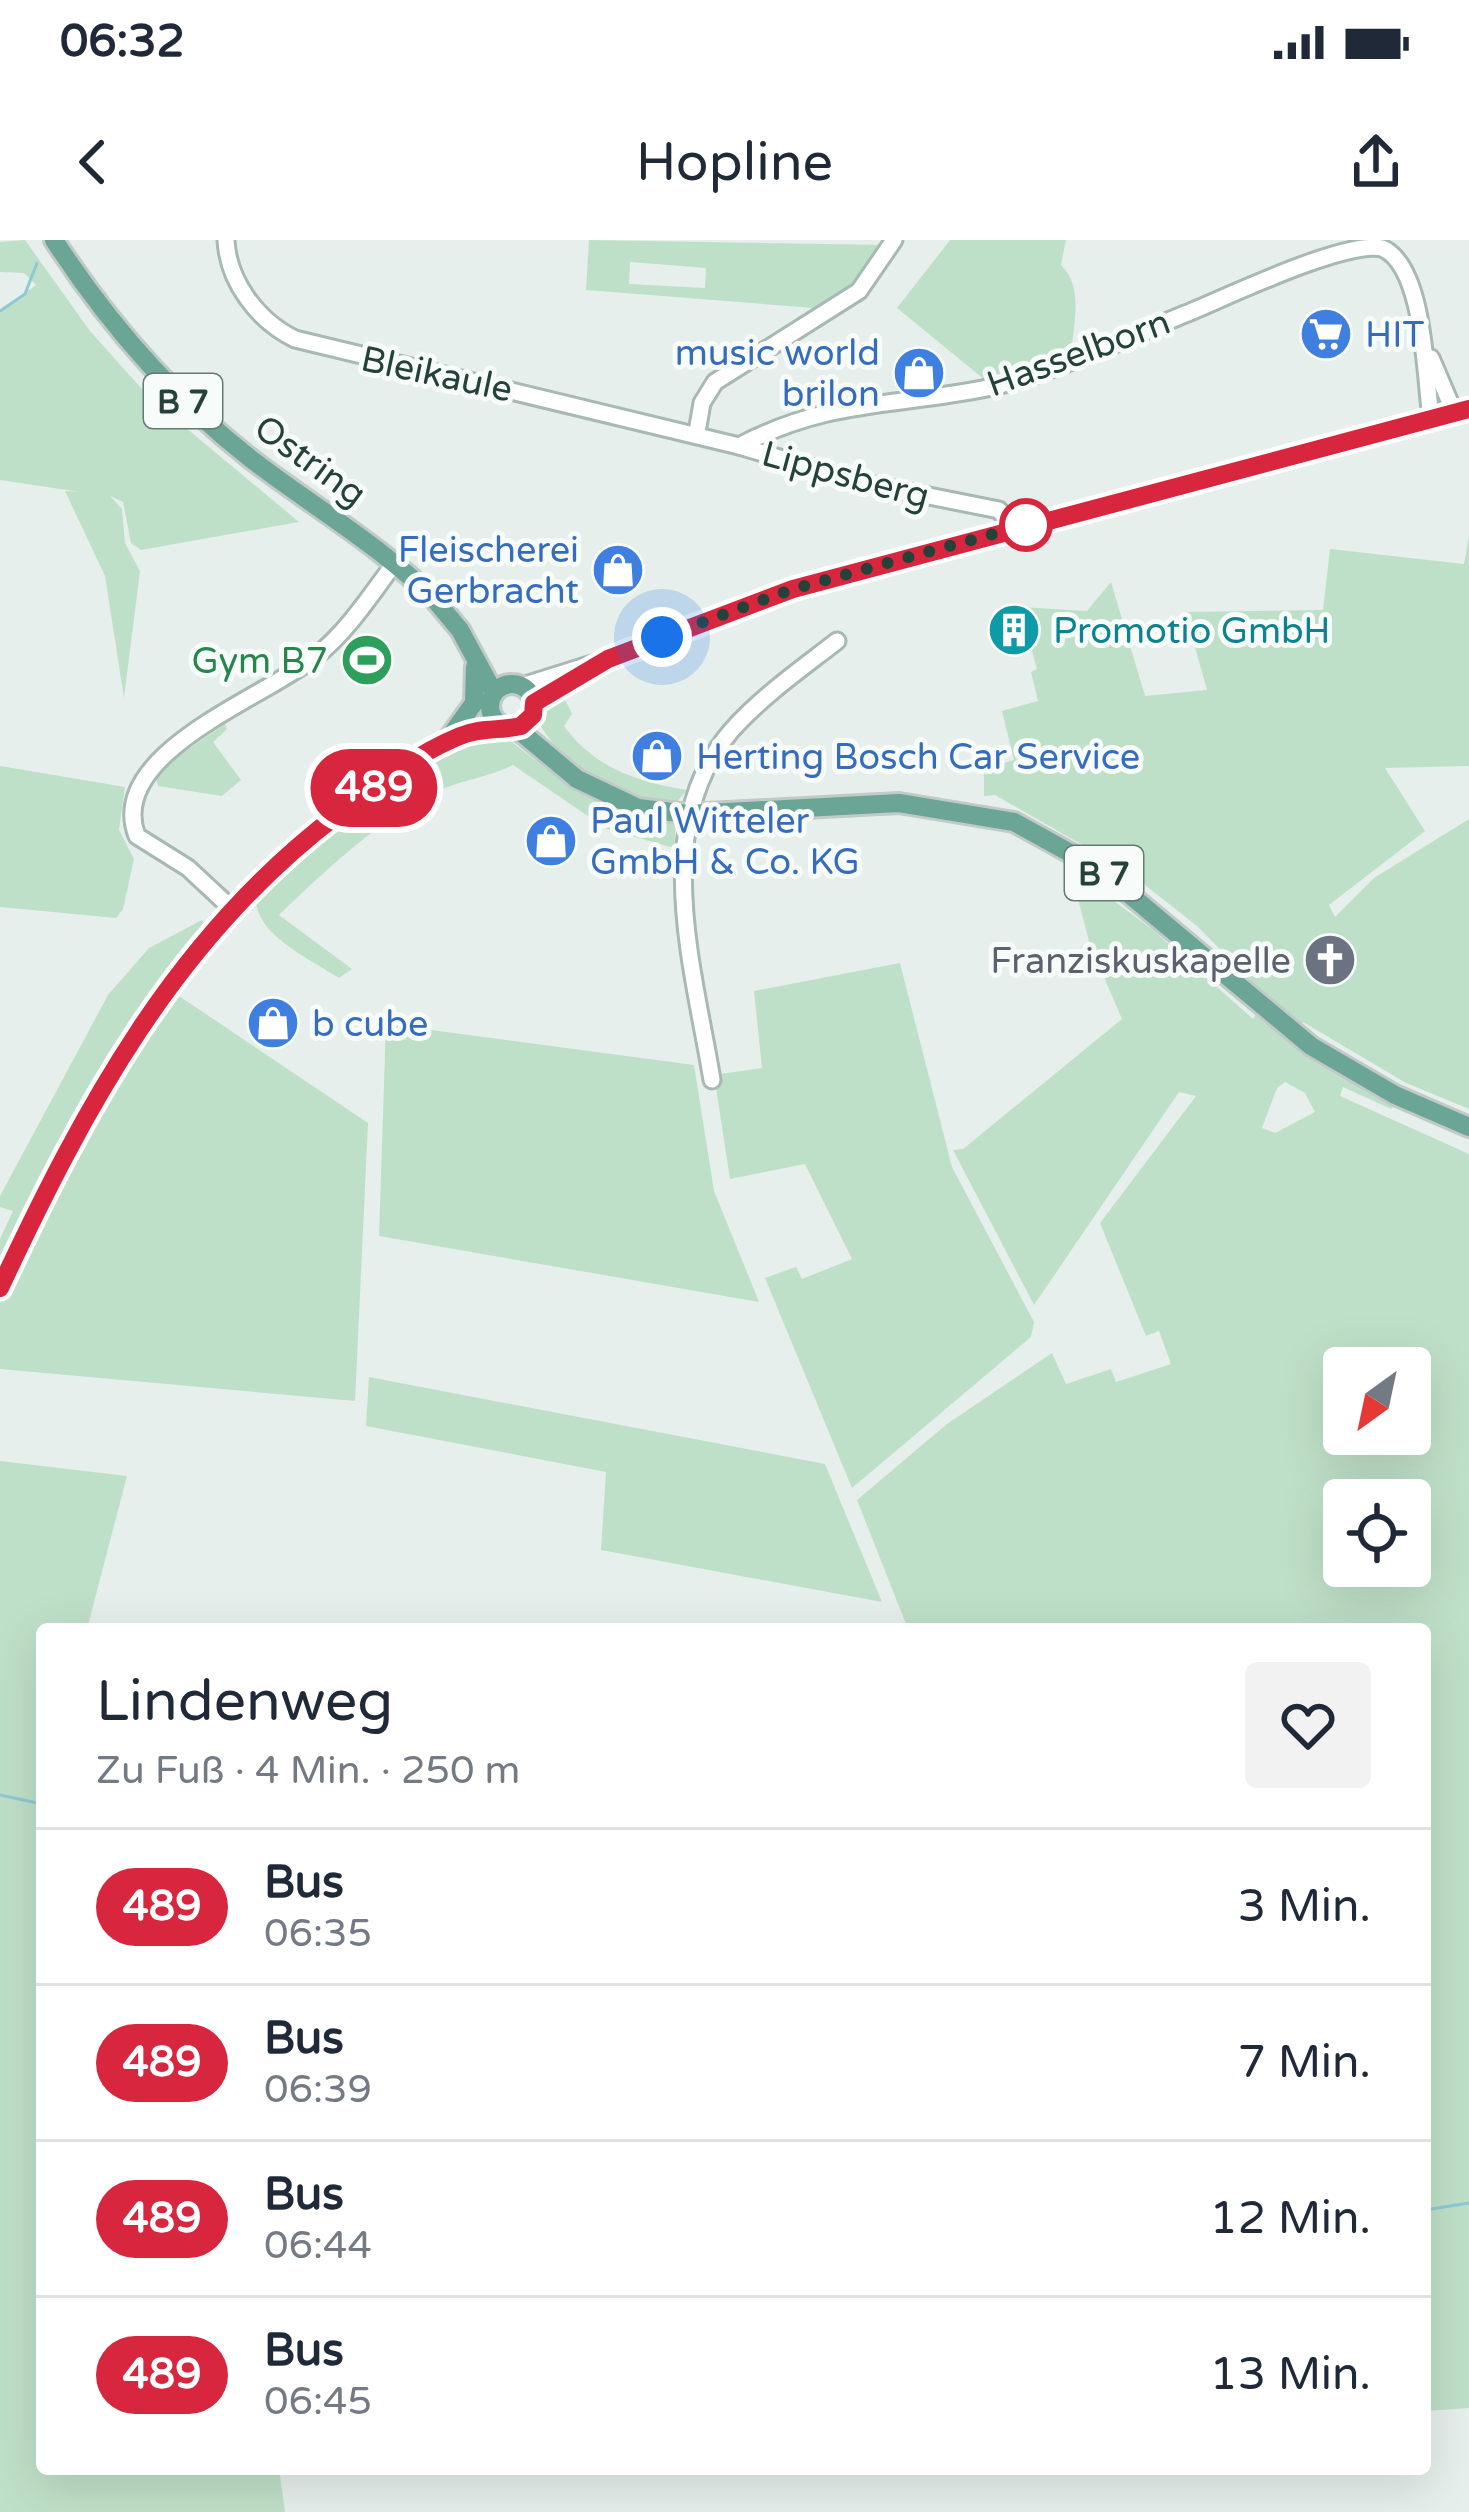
<!DOCTYPE html>
<html lang="de">
<meta charset="utf-8">
<style>
:root{--surface:#fff;--page:#f2f2f3;--text:#1f2937;--muted:#747a83;--line:#e0e1e3}
body{margin:0;font-family:"Varela Round",sans-serif;background:var(--page);color:var(--text);height:100vh;display:flex;flex-direction:column;font-size:45px;white-space:nowrap}
*{box-sizing:border-box;margin:0}
p{font-size:39px;color:var(--muted)}
.icon{flex:none;width:66px;height:66px;fill:none;stroke:currentColor;stroke-width:2;stroke-linecap:round;stroke-linejoin:round}
.map{position:relative;flex:1;overflow:hidden}
.drawer{position:absolute;left:36px;top:1383px;width:1395px;height:852px;display:flex;flex-direction:column;background:var(--surface);border-radius:12px;box-shadow:0 12px 48px #0002}
.drawer>*{flex:none}
.badge{padding:0 24px;border-radius:39px;font-size:42px;line-height:78px}
.needle{width:78px;rotate:213deg}
.buttons{position:absolute;left:1323px;top:1107px;display:grid;gap:24px}
.buttons a{display:grid;place-items:center;width:108px;height:108px;border-radius:12px;background:var(--surface);box-shadow:0 12px 48px #0002;font-size:60px}
.you{position:absolute;width:60px;height:60px;margin:-30px;border:9px solid #fff;border-radius:50%;background:#1a73e8;box-shadow:0 0 0 18px #1a73e833}
.map>.badge{position:absolute;translate:-50% -50%;box-shadow:0 0 0 6px #fff}
.round{display:grid;place-items:center;flex:none;width:126px;height:126px;border-radius:12px;background:var(--page)}
.overview{display:flex;align-items:center;justify-content:space-between;height:204px;padding:0 60px}
h1{font-size:57px;font-weight:600;line-height:90px}
ul{padding:0;list-style:none}
li{display:flex;align-items:center;gap:36px;height:156px;padding:0 60px;border-top:3px solid var(--line)}
li div{flex:1}
li b{display:block;font-size:45px}
li em{font-style:normal}
li .badge{min-width:132px;font-weight:700;text-align:center}
.status{display:flex;justify-content:space-between;align-items:center;height:84px;padding:0 60px;background:var(--surface);direction:ltr}
.status svg{height:33px;fill:currentColor}
header{display:flex;justify-content:space-between;align-items:center;height:156px;padding:0 60px;background:var(--surface);font-size:54px;font-weight:600}
.map>svg:first-child{display:block}
</style>
<div class="status"><b>06:32</b><svg viewBox="0 0 49 12"><path d="M0 12V9h3v3zM5 12V6h3v6zM10 12V3h3v9zM15 12V0h3v12zM26 1h20v11H26zM47 4h2v5h-2z"/></svg></div>
<header><svg class="icon" aria-label="back" viewBox="0 0 24 24"><path d="M15 5l-7 7 7 7"/></svg>Hopline<svg class="icon" aria-label="share" viewBox="0 0 24 24"><path d="M12 15V3M7 8l5-5 5 5M5 13v7h14v-7"/></svg></header>
<div class="map">
<svg width="1469" height="2272" viewBox="0 0 1469 2272">
<rect width="100%" height="100%" fill="#e6efeb"/>
<g fill="#bfe0c8" fill-rule="evenodd">
<polygon points="25,0 90,91 149,157 299,282 141,310 131,303 123,262 110,256 122,269 125,303 140,331 124,458 105,336 65,251 80,252 0,240 0,71 36,45 24,33 0,32 0,2"/>
<path d="M 589,0 L 887,5 L 865,42 L 826,69 L 586,50 ZM 630,22 L 706,28 L 705,48 L 629,44 Z"/>
<path d="M 950,0 L 1066,0 L 1061,25 C 1082,45 1075,78 1072,105 L 985,140 L 897,68 Z"/>
<path d="M 1469,296 L 1469,526 L 1385,528 L 1425,591 L 1329,665 L 1335,677 L 1374,638 L 1469,579 L 1469,869 L 1406,843 L 1303,782 L 1291,802 L 1395,864 L 1391,869 L 1343,847 L 1340,856 L 1469,914 L 1469,2168 L 1425,2171 L 1425,1389 L 908,1389 L 857,1260 L 947,1184 L 1052,1113 L 1066,1144 L 1111,1129 L 1116,1142 L 1171,1124 L 1159,1091 L 1146,1096 L 1100,983 L 1196,856 L 1179,852 L 1034,1065 L 953,910 L 963,909 L 1122,779 L 1090,705 L 1070,628 L 1153,690 L 1253,779 L 1267,757 L 1197,686 L 1126,630 L 995,555 L 984,556 L 984,529 L 1014,520 L 1002,471 L 1038,461 L 1031,432 L 1037,429 L 1020,367 L 1087,371 L 1111,342 L 1145,456 L 1207,450 L 1185,372 L 1323,370 L 1330,309 L 1464,324 ZM 1285,842 L 1305,853 L 1315,872 L 1275,893 L 1262,888 L 1277,848 ZM 1344,1128 L 1410,1128 L 1410,1194 L 1344,1194 ZM 1344,1260 L 1410,1260 L 1410,1326 L 1344,1326 Z"/>
<path d="M 562,453 L 572,474 L 564,486 C 595,528 637,542 687,550 L 675,564 C 617,558 572,535 540,485 L 543,465 Z"/>
<polygon points="225,484 227,489 213,502 241,540 222,556 158,546 155,532"/>
<path d="M 499,492 L 576,552 L 633,577 L 676,583 L 674,608 L 607,589 L 513,525 C 484,539 455,540 426,557 C 370,588 325,631 279,675 L 352,729 L 339,738 C 312,720 257,696 256,660 C 317,587 409,521 499,492 Z"/>
<polygon points="0,526 125,547 119,590 134,619 123,669 116,678 0,667"/>
<path d="M 202,680 L 205,684 C 117,787 59,909 0,1030 L 0,999 L 13,971 L 0,967 L 0,956 L 108,755 L 149,708 Z"/>
<polygon points="900,723 952,927 1034,1082 1031,1097 852,1248 765,1038 796,1027 802,1039 852,1019 805,924 730,939 714,835 762,828 754,751"/>
<polygon points="173,752 368,883 355,1161 0,1129 0,1063 93,872"/>
<polygon points="386,784 694,825 714,951 759,1062 379,996"/>
<polygon points="369,1137 825,1224 882,1362 601,1310 606,1232 366,1186"/>
<polygon points="0,1221 127,1236 87,1389 42,1389 42,2229 279,2229 285,2272 0,2272"/>
</g>
<g fill="none" stroke-linecap="round" stroke-linejoin="round">
<g stroke="#8ec9d4" stroke-width="3">
<polyline points="0,71 25,54 37,23"/>
<polyline points="0,1555 42,1564"/>
<polyline points="1425,1970 1469,1963"/>
</g>
<g stroke="#a8b8b2" stroke-width="21">
<g id="minor">
<path d="M 226,0 C 228,42 258,81 295,99 L 739,206 C 828,159 893,167 987,148 C 1046,136 1127,98 1185,74 C 1225,58 1344,0 1382,8 C 1425,26 1425,138 1431,178"/>
<polyline points="1431,118 1454,172"/>
<polyline points="697,192 702,163 715,142 859,51 894,0"/>
<polyline points="739,206 864,243 999,270 1013,288"/>
<polyline points="522,446 608,419 793,349 1469,169"/>
<polyline points="534,463 585,433"/>
<path d="M 231,668 L 188,628 L 137,596 C 105,514 264,458 315,417 C 347,392 370,356 394,324"/>
<path d="M 712,840 C 694,729 649,587 731,491 C 761,457 801,429 837,401"/>
</g>
</g>
<g stroke="#c2cac8" stroke-width="24">
<g id="major">
<path d="M 54,0 C 108,83 173,158 251,219 C 312,266 380,305 435,360 L 460,390 L 494,453"/>
<circle cx="512" cy="466" r="22"/>
<polyline points="516,488 577,539 638,568 688,574 899,563 1014,582 1099,629 1311,806 1395,855 1469,887"/>
<polyline points="449,498 474,463 475,427"/>
<path d="M 0,1047 C 86,865 178,697 341,572 C 389,535 440,501 499,484"/>
</g>
</g>
<use href="#minor" stroke="#fff" stroke-width="15"/>
<use href="#major" stroke="#6aa596" stroke-width="18"/>
</g>
<g fill="none" stroke-linecap="round" stroke-linejoin="round">
<g stroke="#fff" stroke-width="27">
<path id="line" d="M 0,1048 C 84,868 175,698 337,575 C 374,546 416,514 460,496 C 482,487 500,491 521,486 L 533,475 L 534,463 L 608,419 L 793,349 L 1469,169"/>
</g>
<use href="#line" stroke="#d7263d" stroke-width="18"/>
<polyline stroke="#24423a" stroke-width="12" stroke-dasharray="0 21.6" points="662,397 793,349 1026,285"/>
</g>
<defs>
<g id="supermarket-disc" transform="scale(2.7)"><circle r="9.5" fill="#3f7fe0" stroke="#f7fbf9"/><path d="M-6-5.5h2.5l.6 2H6L4.5 2H-2.5L-4.4-4H-6ZM-1.5 3.2a1.3 1.3 0 1 0 .1 0ZM3 3.2a1.3 1.3 0 1 0 .1 0Z" fill="#fff"/></g>
<g id="shop-disc" transform="scale(2.7)"><circle r="9.5" fill="#3f7fe0" stroke="#f7fbf9"/><path d="M-5-2.5h2.3a2.7 3.5 0 0 1 5.4 0H5L5.5 6h-11ZM-1.5-2.5h3a1.5 2.3 0 0 0-3 0Z" fill="#fff"/></g>
<g id="building-disc" transform="scale(2.7)"><circle r="9.5" fill="#0f9aa8" stroke="#f7fbf9"/><path d="M-4-6H4V6H1V3H-1V6H-4ZM-2.5-4.3h1.7v1.8h-1.7ZM.8-4.3h1.7v1.8H.8ZM-2.5-1h1.7V.8h-1.7ZM.8-1h1.7V.8H.8Z" fill="#fff"/></g>
<g id="stadium-disc" transform="scale(2.7)"><circle r="9.5" fill="#2e9e5b" stroke="#f7fbf9"/><path d="M0-5a6.5 5 0 1 0 0 10a6.5 5 0 1 0 0-10ZM-3.5-1.8h7v3.6h-7Z" fill="#fff"/></g>
<g id="church-disc" transform="scale(2.7)"><circle r="9.5" fill="#6b7280" stroke="#f7fbf9"/><path d="M-1.2-6h2.4v3.5h3.3v2.4h-3.3V6h-2.4V-.1h-3.3v-2.4h3.3Z" fill="#fff"/></g>
</defs>
<g fill-rule="evenodd">
<use href="#supermarket-disc" x="1326" y="94"/>
<use href="#shop-disc" x="919" y="133"/>
<use href="#shop-disc" x="618" y="330"/>
<use href="#building-disc" x="1014" y="390"/>
<use href="#stadium-disc" x="367" y="420"/>
<use href="#shop-disc" x="657" y="516"/>
<use href="#shop-disc" x="551" y="601"/>
<use href="#church-disc" x="1330" y="720"/>
<use href="#shop-disc" x="273" y="783"/>
</g>
<circle fill="#fff" stroke="#d7263d" stroke-width="6" cx="1026" cy="285" r="24"/>
<g text-anchor="middle" stroke-width="10" stroke-linejoin="round" paint-order="stroke">
<g fill="#f7fbf9" stroke="#637a73" stroke-width="3">
<rect x="144" y="134" width="78" height="54" rx="9"/>
<rect x="1065" y="606" width="78" height="54" rx="9"/>
</g>
<g font-size="33" font-weight="bold" fill="#24423a">
<text x="183" y="173">B 7</text>
<text x="1104" y="645">B 7</text>
</g>
<g font-size="36" fill="#366cbe" stroke="#f7fbf9" text-anchor="start">
<text x="1365" y="107">HIT</text>
<text x="880" y="125" text-anchor="end">music world<tspan x="880" dy="41">brilon</tspan></text>
<text x="579" y="322" text-anchor="end">Fleischerei<tspan x="579" dy="41">Gerbracht</tspan></text>
<text x="696" y="529">Herting Bosch Car Service</text>
<text x="590" y="593">Paul Witteler<tspan x="590" dy="41">GmbH &amp; Co. KG</tspan></text>
<text x="312" y="796">b cube</text>
</g>
<g font-size="36" fill="#24423a" stroke="#f7fbf9">
<text transform="translate(1078 112) rotate(-20)" y="13">Hasselborn</text>
<text transform="translate(437 133) rotate(12)" y="13">Bleikaule</text>
<text transform="translate(311 220) rotate(36)" y="13">Ostring</text>
<text transform="translate(846 234) rotate(15)" y="13">Lippsberg</text>
</g>
<g font-size="36" fill="#0d838f" stroke="#f7fbf9" text-anchor="start">
<text x="1053" y="403">Promotio GmbH</text>
</g>
<g font-size="36" fill="#27864d" stroke="#f7fbf9" text-anchor="end">
<text x="328" y="433">Gym B7</text>
</g>
<g font-size="36" fill="#5b616d" stroke="#f7fbf9" text-anchor="end">
<text x="1291" y="733">Franziskuskapelle</text>
</g>
</g>
</svg>
<div class="buttons">
<a><svg class="needle" viewBox="-14 -14 28 28"><path d="M0-13l5 13h-10z" fill="#e53935"/><path d="M0 13l5-13h-10z" fill="#747a83"/></svg></a>
<a><svg class="icon" aria-label="locate" viewBox="0 0 24 24"><circle cx="12" cy="12" r="6"/><path d="M12 2v4M12 18v4M2 12h4M18 12h4"/></svg></a>
</div>
<div class="you" style="left:662px;top:397px"></div>
<b class="badge" style="left:374px;top:548px;background:#d7263d;color:#fff">489</b>
<section class="drawer">
<div class="overview"><div><h1>Lindenweg</h1><p>Zu Fuß · 4 Min. · 250 m</p></div><a class="round"><svg class="icon" aria-label="heart" viewBox="0 0 24 24"><path d="M12 20l-8-8c-3-5 5-10 8-4 3-6 11-1 8 4z"/></svg></a></div>
<ul>
<li><span class="badge" style="background:#d7263d;color:#fff">489</span><div><b>Bus</b><p>06:35</p></div><em>3 Min.</em></li>
<li><span class="badge" style="background:#d7263d;color:#fff">489</span><div><b>Bus</b><p>06:39</p></div><em>7 Min.</em></li>
<li><span class="badge" style="background:#d7263d;color:#fff">489</span><div><b>Bus</b><p>06:44</p></div><em>12 Min.</em></li>
<li><span class="badge" style="background:#d7263d;color:#fff">489</span><div><b>Bus</b><p>06:45</p></div><em>13 Min.</em></li>
</ul>
</section>
</div>
